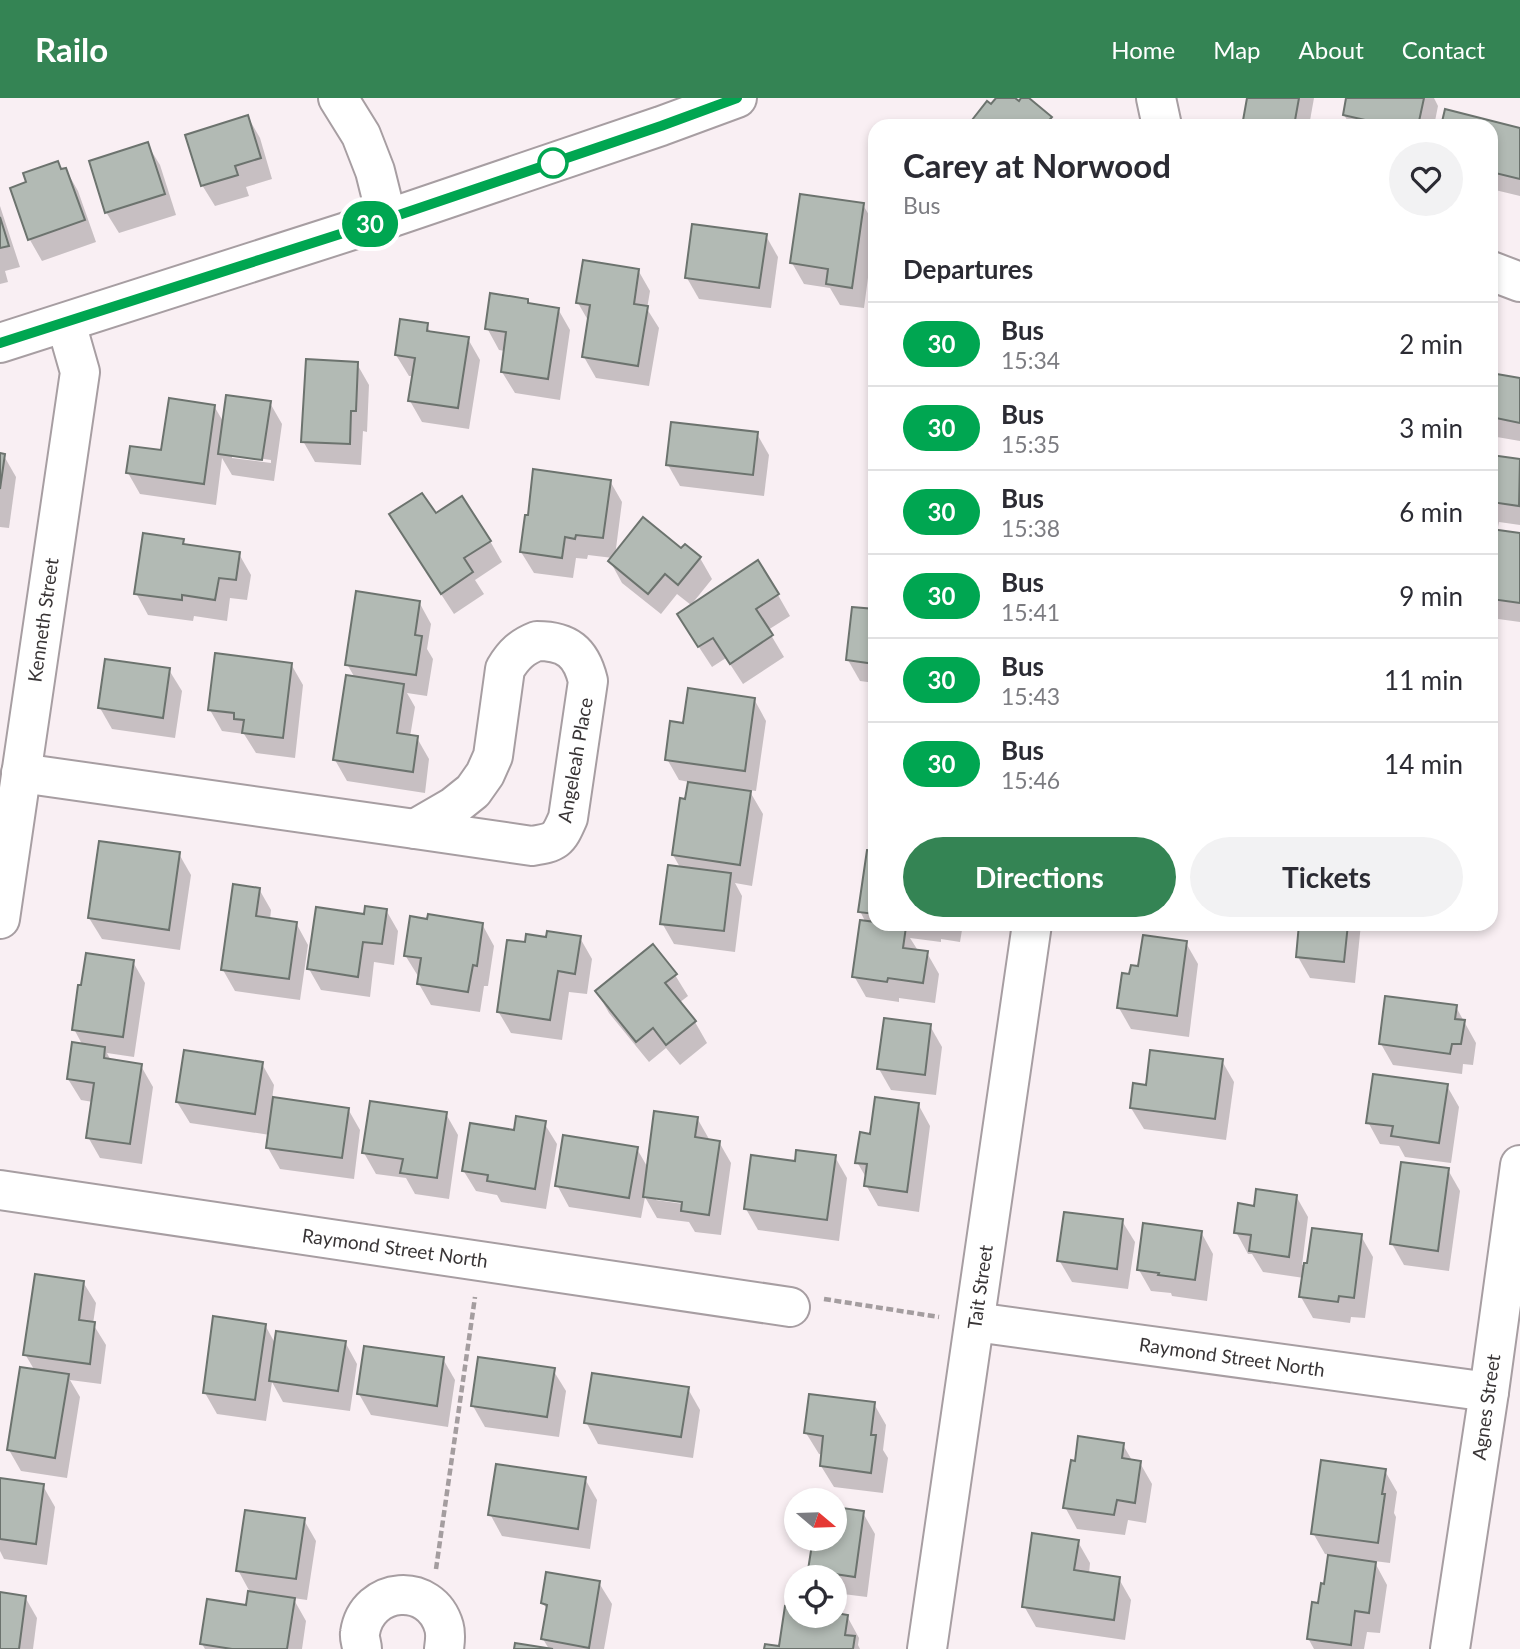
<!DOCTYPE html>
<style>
:root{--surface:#fff;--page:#f2f2f3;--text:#2b2b33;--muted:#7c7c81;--line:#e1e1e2;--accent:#348454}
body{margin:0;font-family:Lato,sans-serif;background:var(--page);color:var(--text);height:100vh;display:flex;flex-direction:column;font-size:26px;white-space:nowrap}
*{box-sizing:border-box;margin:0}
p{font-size:23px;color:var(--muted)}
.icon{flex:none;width:38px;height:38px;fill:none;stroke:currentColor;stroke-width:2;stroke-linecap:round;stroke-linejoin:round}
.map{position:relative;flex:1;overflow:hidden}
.drawer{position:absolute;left:868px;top:21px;width:630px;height:812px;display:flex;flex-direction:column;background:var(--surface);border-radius:21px;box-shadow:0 4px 10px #0003}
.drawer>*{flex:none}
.badge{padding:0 14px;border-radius:23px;font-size:24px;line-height:46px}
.needle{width:46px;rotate:109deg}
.buttons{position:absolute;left:784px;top:1390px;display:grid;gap:14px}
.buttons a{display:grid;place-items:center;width:63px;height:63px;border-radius:50%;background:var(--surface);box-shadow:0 4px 10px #0003;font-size:35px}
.map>.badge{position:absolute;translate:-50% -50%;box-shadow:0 0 0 4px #fff}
h2{padding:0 35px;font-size:26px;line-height:63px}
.round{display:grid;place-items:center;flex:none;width:74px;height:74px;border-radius:37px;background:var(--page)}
.overview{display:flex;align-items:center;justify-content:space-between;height:119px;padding:0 35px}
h1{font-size:33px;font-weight:700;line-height:52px}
.action{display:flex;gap:14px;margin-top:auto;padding:14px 35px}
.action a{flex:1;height:80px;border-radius:42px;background:var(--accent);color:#fff;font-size:28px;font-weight:700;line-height:80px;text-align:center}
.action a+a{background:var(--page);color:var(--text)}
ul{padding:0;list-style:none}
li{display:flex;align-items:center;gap:21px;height:84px;padding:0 35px;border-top:2px solid var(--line)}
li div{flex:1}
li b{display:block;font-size:26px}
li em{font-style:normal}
li .badge{min-width:77px;font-weight:700;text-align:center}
header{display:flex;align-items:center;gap:42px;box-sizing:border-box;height:98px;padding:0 35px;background:var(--accent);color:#fff}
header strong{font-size:33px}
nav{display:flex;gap:38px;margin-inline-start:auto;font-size:24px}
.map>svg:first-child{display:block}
</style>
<header>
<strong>Railo</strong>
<nav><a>Home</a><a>Map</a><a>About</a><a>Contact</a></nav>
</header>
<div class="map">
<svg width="1520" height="1551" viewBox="0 0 1520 1551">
<rect width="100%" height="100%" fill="#f9eff3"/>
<g fill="#0003" fill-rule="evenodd">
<polygon points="998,0 1012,0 1019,5 1023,0 1026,0 1050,20 1055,28 977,28 974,22 991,9"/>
<polygon points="1248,0 1314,0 1309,28 1243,28"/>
<polygon points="1348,0 1434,0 1438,8 1434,28 1392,28 1358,19 1358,22 1384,28 1351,28 1344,17"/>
<polygon points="1447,13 1520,32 1520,98 1491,91 1491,28 1443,28"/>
<polygon points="248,19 260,40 272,81 246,89 249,98 215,108 202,87"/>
<polygon points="147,46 160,67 176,117 119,135 106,114"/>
<polygon points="58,65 62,73 66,72 78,93 96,144 42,163 30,142 12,91 29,85"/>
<polygon points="863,107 875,127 864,210 840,207 830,190 804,186 792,165"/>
<polygon points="0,108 20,169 5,173 8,184 0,186"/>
<polygon points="766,138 778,159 771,210 699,201 687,180"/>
<polygon points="638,172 650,193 647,211 659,230 649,288 596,280 584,259 589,224 578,205"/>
<polygon points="527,202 530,207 558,211 570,232 560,302 515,295 502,274 505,253 499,252 487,230"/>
<polygon points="426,227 432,236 468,241 480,262 469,331 422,324 410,303 414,278 409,278 396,257"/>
<polygon points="357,266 369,287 367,334 363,333 361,367 315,364 303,343"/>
<polygon points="1491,277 1520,282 1520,343 1491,338"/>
<path d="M 270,305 L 282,326 L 274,383 L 232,377 L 222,360 L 216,407 L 140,396 L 128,375 L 163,354 L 214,308 L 224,325 ZM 232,356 L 271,362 L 271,365 L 232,360 Z"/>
<polygon points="757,336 769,357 764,398 680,388 668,367"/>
<polygon points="0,357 4,358 16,379 9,430 0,429"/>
<polygon points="1491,358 1520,363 1520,427 1499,424 1498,429 1491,428"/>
<polygon points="610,383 622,404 615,458 682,453 700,460 712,481 691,507 677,496 661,516 622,485 610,463 613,460 588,457 587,461 576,460 573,480 534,475 521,454"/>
<polygon points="435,418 490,443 502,464 475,482 484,496 454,516 403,438"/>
<polygon points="1491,433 1520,437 1520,524 1491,520"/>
<polygon points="183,443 186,448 239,456 251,477 247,502 230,500 227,523 194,518 193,523 148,517 136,495"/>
<polygon points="778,497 790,518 768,532 784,559 743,586 726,560 712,569 691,537"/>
<polygon points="419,504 431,526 427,551 433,561 427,598 407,595 415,609 410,639 417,640 429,661 425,695 347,683 335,662 355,580 347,566"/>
<polygon points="875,513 875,585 860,583 848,562"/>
<polygon points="291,566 303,587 295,660 256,655 244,636 222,633 210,612"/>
<polygon points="169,572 182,593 175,640 112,631 100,610"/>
<polygon points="754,601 766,623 756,693 749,692 763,716 752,788 735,785 742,798 735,854 674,846 662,825 681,771 673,757 689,684 679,682 667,661 684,627"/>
<polygon points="1491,616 1497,627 1492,664 1491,664"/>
<polygon points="1491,688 1495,694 1491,719"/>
<polygon points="875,755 875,826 963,826 960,844 941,841 941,844 910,840 917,851 917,854 927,855 939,876 935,905 899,900 899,904 866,899 854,878 866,825 860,813"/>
<polygon points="179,756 191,777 180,852 102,841 89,820"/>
<polygon points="259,791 271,812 270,822 296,825 308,847 300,902 235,893 223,872"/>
<polygon points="386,812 398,833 394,867 374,864 370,899 321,892 309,871 366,818"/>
<polygon points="482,826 494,848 488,888 484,888 480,914 431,907 419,886 420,879 418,878 405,857"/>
<polygon points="1301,826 1361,826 1355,885 1310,880 1298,859"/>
<polygon points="580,840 592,861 587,896 569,894 562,942 511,935 498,913 527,846 548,841"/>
<polygon points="1186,845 1198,866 1189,939 1131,931 1119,910 1131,878 1139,870"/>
<polygon points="133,864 145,885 134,959 107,955 111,963 141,968 153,989 142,1066 100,1060 88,1039 93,1004 81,1002 68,981 83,948 74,931"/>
<polygon points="675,877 688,898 679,905 695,924 707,945 680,967 666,950 649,964 609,915 597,894"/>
<polygon points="1456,909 1476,945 1473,967 1463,966 1462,976 1393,967 1381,946"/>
<polygon points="930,928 942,949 936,997 891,992 879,971"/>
<polygon points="1222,963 1234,984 1226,1042 1144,1031 1131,1010 1147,989"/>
<polygon points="262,966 274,987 272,1001 348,1011 360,1032 354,1081 280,1071 268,1050 270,1037 190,1025 177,1004"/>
<polygon points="1447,988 1459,1009 1451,1065 1405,1059 1399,1048 1380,1046 1368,1024"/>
<polygon points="918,1006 930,1028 919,1114 878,1108 866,1087 867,1081 857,1064 872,1038"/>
<polygon points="446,1016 458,1037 449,1101 415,1096 406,1080 376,1076 364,1055"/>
<path d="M 697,1020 L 709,1041 L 719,1044 L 731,1065 L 721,1137 L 695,1134 L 689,1124 L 657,1120 L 645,1099 L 641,1120 L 569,1109 L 557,1087 L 637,1051 L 648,1070 ZM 656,1099 L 691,1104 L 690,1107 L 656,1102 Z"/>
<polygon points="544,1025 557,1046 546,1111 501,1104 497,1097 476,1093 463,1072 515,1034"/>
<polygon points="835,1059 847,1080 839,1143 758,1132 746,1111 796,1065"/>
<polygon points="1448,1072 1460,1093 1449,1173 1404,1167 1392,1146"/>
<polygon points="1296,1098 1308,1119 1302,1167 1309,1167 1361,1138 1373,1159 1365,1220 1351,1219 1350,1225 1313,1220 1301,1199 1304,1180 1263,1174 1252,1156 1248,1156 1236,1134 1256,1110"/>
<polygon points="1122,1123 1135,1144 1128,1191 1072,1184 1059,1162"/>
<polygon points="1201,1134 1213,1156 1207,1203 1172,1198 1171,1195 1151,1193 1139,1172"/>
<polygon points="83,1184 96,1205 93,1226 106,1247 101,1286 70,1282 80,1299 67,1380 21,1373 9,1352 35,1273 25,1256"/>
<polygon points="265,1227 276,1247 345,1244 357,1266 350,1313 283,1304 272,1284 266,1323 217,1316 205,1295"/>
<polygon points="443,1261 455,1282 448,1329 371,1317 359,1296"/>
<polygon points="553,1272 566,1293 559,1339 485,1329 473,1308"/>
<polygon points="688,1291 700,1312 693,1360 598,1346 586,1324"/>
<polygon points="874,1306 886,1327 883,1352 888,1360 883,1395 834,1389 821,1368 823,1357 819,1356 806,1335"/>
<polygon points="1123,1347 1133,1364 1140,1365 1152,1386 1146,1425 1128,1422 1125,1437 1077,1431 1065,1409"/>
<polygon points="1385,1373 1397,1394 1394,1415 1396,1419 1390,1465 1374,1463 1387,1487 1380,1535 1367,1534 1364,1551 1314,1551 1308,1540 1326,1488 1330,1457 1325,1456 1313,1435"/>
<polygon points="585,1381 597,1402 590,1451 502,1438 490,1416"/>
<polygon points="0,1382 43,1388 55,1409 47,1467 4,1461 0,1453"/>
<polygon points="835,1411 863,1415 875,1436 867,1499 835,1495 835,1479 814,1479 810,1472 835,1440"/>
<polygon points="304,1422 316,1443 307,1502 293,1500 306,1523 302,1551 205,1551 202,1546 248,1509 251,1496 238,1472"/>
<polygon points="1078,1444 1090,1465 1089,1476 1119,1481 1131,1502 1125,1542 1036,1529 1024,1508"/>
<polygon points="599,1485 612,1506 604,1551 549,1551 543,1541 548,1513 543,1505"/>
<polygon points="0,1496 25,1499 37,1520 33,1551 0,1551"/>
<polygon points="786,1510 796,1512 796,1517 835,1517 847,1518 859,1540 858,1547 860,1551 766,1551 781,1550"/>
</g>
<g fill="#b2bab4" stroke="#6c736e" stroke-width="2">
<polygon points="996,0 1015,0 1019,3 1021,0 1029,0 1052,19 1044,28 979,28 972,22 987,3 991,6"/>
<polygon points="1247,0 1299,0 1294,28 1242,28"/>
<polygon points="1346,0 1424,0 1418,28 1383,28 1383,26 1343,17"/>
<polygon points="1445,11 1520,30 1520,81 1491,74 1491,28 1441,28"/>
<polygon points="248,17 261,60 235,68 238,77 201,88 185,37"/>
<polygon points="148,44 165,96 105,115 89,63"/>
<polygon points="58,63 61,71 66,70 85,122 28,142 10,90 26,84 23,75"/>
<polygon points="800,96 864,105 852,190 826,186 828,171 790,165"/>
<polygon points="0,119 9,148 0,150"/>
<polygon points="692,126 767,136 759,190 685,180"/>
<polygon points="583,162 639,171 634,206 648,208 638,268 582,259 590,207 576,205"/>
<polygon points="490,195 528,201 528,205 559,210 548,281 501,274 506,234 485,231"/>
<polygon points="400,221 428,225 427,233 469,239 458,310 408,303 415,260 395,257"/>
<polygon points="306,261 358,264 356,313 351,313 350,346 301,344"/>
<polygon points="1491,275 1520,280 1520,325 1491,319"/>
<polygon points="226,297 271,303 262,362 218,356"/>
<polygon points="169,300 215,307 204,386 126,375 130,348 161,352"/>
<polygon points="671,324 758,334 753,377 666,367"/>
<polygon points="0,355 5,356 0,391"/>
<polygon points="1491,357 1520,361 1519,408 1491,404"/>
<polygon points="533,371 611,382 603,440 576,437 575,441 565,439 562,460 520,454 525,417 528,417"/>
<polygon points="422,395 436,415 462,398 491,443 464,460 473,474 441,496 389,416"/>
<polygon points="643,419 681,450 685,446 701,459 678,487 665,476 648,496 608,463"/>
<polygon points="1491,431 1520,435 1520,505 1491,501"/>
<polygon points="143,435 184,441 183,446 240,454 236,482 219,480 215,502 182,497 182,502 134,496"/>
<polygon points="758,462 779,496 756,511 773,537 730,566 713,540 698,549 677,516"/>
<polygon points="356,493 420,503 415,537 422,538 416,577 345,567"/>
<polygon points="852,509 875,511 875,566 846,562"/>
<polygon points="215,555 292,565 283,640 242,635 244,622 234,621 234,615 208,612"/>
<polygon points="105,561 170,570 163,620 98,610"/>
<polygon points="346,577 404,586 397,635 418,638 413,674 333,662"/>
<polygon points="688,590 755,600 745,673 665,662 670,623 683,625"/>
<polygon points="688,684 751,693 740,767 672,757 680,700 685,701"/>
<polygon points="99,743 180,754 169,832 88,820"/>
<polygon points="867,752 875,753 875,816 858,814"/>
<polygon points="668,767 731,775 724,833 660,826"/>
<polygon points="233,786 260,790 256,818 297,824 289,881 221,872"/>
<polygon points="365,808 387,811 382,846 363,844 358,879 307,871 316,809 364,816"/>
<polygon points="428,816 483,825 477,868 473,867 468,894 417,886 421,860 404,858 410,818 427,821"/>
<polygon points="860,822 875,824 875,826 906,829 903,850 928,853 923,885 888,880 887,884 852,879"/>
<polygon points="1299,826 1348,826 1344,864 1296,859"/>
<polygon points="547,833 581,838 575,876 558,873 550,922 497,914 507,842 525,844 526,836 546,839"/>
<polygon points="1143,837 1187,843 1177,918 1117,910 1122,875 1129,876 1131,867 1138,868"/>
<polygon points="653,846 677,876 665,885 696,923 666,947 653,930 636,944 595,893"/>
<polygon points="86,855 134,862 123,939 72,932 78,887 81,887"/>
<polygon points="1385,898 1457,907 1455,921 1465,922 1461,946 1452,946 1450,956 1379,946"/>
<polygon points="884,920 931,926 925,977 877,971"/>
<polygon points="72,944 105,949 104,960 142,966 130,1046 86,1040 94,985 67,981"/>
<polygon points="184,952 263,964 255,1016 176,1004"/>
<polygon points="1150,952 1223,961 1215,1021 1130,1010 1133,985 1146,987"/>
<polygon points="1373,976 1448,986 1439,1045 1391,1038 1393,1028 1366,1025"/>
<polygon points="273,999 349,1010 342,1060 266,1050"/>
<polygon points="875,999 919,1005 907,1094 864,1088 867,1066 855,1065 860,1034 870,1036"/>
<polygon points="370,1003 447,1014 437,1080 400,1075 403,1061 362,1055"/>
<polygon points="654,1013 698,1019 695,1039 720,1043 709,1117 681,1113 682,1104 643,1099"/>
<polygon points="516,1018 546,1023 535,1091 487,1083 488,1077 462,1073 470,1025 514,1032"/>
<polygon points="563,1037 638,1049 629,1100 555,1088"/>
<polygon points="796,1052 836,1057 827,1122 744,1111 751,1057 795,1063"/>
<polygon points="1401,1064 1449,1070 1438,1153 1390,1146"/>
<polygon points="1256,1091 1297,1097 1289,1159 1249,1153 1251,1137 1234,1135 1238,1105 1254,1108"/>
<polygon points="1064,1114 1123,1121 1117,1171 1057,1163"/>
<polygon points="1143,1125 1202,1133 1195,1182 1158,1177 1159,1175 1137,1172"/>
<polygon points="1312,1130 1362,1136 1354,1200 1339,1198 1338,1204 1299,1199 1304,1165 1307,1165"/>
<polygon points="35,1176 84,1183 79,1222 95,1224 90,1266 23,1257"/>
<polygon points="213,1218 266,1226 255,1302 203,1295"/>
<polygon points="276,1233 346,1243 338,1293 269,1283"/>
<polygon points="364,1248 444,1259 437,1308 357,1296"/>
<polygon points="478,1259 555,1270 547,1319 471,1308"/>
<polygon points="20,1269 69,1276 55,1360 7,1352"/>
<polygon points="592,1275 689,1289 681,1339 584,1325"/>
<polygon points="809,1296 875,1304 871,1337 876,1337 871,1375 820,1368 823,1338 804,1335"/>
<polygon points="1078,1338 1124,1345 1122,1360 1141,1363 1135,1405 1117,1402 1114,1417 1063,1410 1071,1362 1075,1363"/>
<polygon points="1321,1362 1386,1371 1382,1396 1385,1396 1378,1445 1311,1436"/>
<polygon points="496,1366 586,1379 578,1431 488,1417"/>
<polygon points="0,1380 44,1386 36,1446 0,1441"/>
<polygon points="835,1409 864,1413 855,1479 808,1472 813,1440 835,1440"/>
<polygon points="245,1412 305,1420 296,1481 236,1473"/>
<polygon points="1032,1435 1079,1442 1074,1472 1120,1479 1114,1522 1022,1509"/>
<polygon points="1328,1457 1376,1464 1369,1515 1355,1513 1351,1547 1307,1541 1312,1504 1318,1505 1321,1485 1324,1486"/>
<polygon points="546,1474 600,1483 589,1550 541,1541 547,1507 541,1505"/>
<polygon points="248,1493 295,1500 287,1551 232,1551 200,1546 207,1501 246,1507"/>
<polygon points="0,1494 26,1498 19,1551 0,1551"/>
<polygon points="785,1508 796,1510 796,1517 835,1517 835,1515 848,1517 845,1537 855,1538 853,1551 764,1551 765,1546 779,1548"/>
<polygon points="515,1545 553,1551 514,1551"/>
</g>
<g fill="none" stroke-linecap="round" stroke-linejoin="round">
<g stroke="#a79ea2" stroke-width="42">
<g id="minor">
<polyline points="338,0 361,37 375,73 387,121"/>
<polyline points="1156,0 1162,28"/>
<polyline points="1491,173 1520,184"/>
<polyline points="0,245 387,121 661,28 737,0"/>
<path d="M 537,543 C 567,543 581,554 588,583 L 568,720 C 558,743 556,744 532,748 L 415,731 L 453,709 L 473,693 L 485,676 L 493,658 L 505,571 C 514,556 522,549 537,543 Z"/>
<polyline points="21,675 415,731"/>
<polyline points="0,821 80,274 66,225"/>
<polyline points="0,1092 790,1209"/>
<polyline points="975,1224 1489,1294"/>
<path d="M 362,1551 C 362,1546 359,1540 360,1535 C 367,1488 431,1483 444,1529 C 446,1536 445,1544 444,1551"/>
<polyline points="927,1551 1032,826"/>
<polyline points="1450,1551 1489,1294 1520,1067"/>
</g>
</g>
<g stroke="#a49d9f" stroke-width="4.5" stroke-dasharray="7 3.5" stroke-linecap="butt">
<polyline points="824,1201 939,1219"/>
<polyline points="436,1471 475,1199"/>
</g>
<use href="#minor" stroke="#fff" stroke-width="38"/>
</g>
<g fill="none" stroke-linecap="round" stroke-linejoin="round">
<g stroke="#fff" stroke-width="16">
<polyline id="line" points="0,245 387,121 661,28 737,0"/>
</g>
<use href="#line" stroke="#00a651" stroke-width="10"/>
</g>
<circle fill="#fff" stroke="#00a651" stroke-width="3.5" cx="553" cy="65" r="14"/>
<g text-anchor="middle" stroke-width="5" stroke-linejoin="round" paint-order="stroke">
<g font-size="19" fill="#393536" stroke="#fff">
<text transform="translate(43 522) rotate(-82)" y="7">Kenneth Street</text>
<text transform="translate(575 662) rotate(-80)" y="7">Angeleah Place</text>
<text transform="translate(395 1150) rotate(8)" y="7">Raymond Street North</text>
<text transform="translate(980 1189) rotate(-82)" y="7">Tait Street</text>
<text transform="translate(1232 1259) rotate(8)" y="7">Raymond Street North</text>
<text transform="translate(1486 1309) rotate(-82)" y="7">Agnes Street</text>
</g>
</g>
</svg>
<div class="buttons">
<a><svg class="needle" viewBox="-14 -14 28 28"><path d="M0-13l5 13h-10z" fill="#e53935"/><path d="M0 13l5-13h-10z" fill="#7c7c81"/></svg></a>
<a><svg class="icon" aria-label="locate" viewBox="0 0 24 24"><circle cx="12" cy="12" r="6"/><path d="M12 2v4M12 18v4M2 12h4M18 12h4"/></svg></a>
</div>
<b class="badge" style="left:370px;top:126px;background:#00a651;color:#fff">30</b>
<section class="drawer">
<div class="overview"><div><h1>Carey at Norwood</h1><p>Bus</p></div><a class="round"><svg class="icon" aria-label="heart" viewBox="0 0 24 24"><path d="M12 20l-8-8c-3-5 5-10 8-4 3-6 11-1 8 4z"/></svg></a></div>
<h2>Departures</h2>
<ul>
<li><span class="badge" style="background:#00a651;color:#fff">30</span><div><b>Bus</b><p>15:34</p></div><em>2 min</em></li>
<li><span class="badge" style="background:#00a651;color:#fff">30</span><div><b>Bus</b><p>15:35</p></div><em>3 min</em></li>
<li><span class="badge" style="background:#00a651;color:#fff">30</span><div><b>Bus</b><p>15:38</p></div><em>6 min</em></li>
<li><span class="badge" style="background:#00a651;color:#fff">30</span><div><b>Bus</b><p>15:41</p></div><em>9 min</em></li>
<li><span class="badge" style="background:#00a651;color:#fff">30</span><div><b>Bus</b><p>15:43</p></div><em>11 min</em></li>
<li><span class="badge" style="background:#00a651;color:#fff">30</span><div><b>Bus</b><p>15:46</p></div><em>14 min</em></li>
</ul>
<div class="action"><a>Directions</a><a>Tickets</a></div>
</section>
</div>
